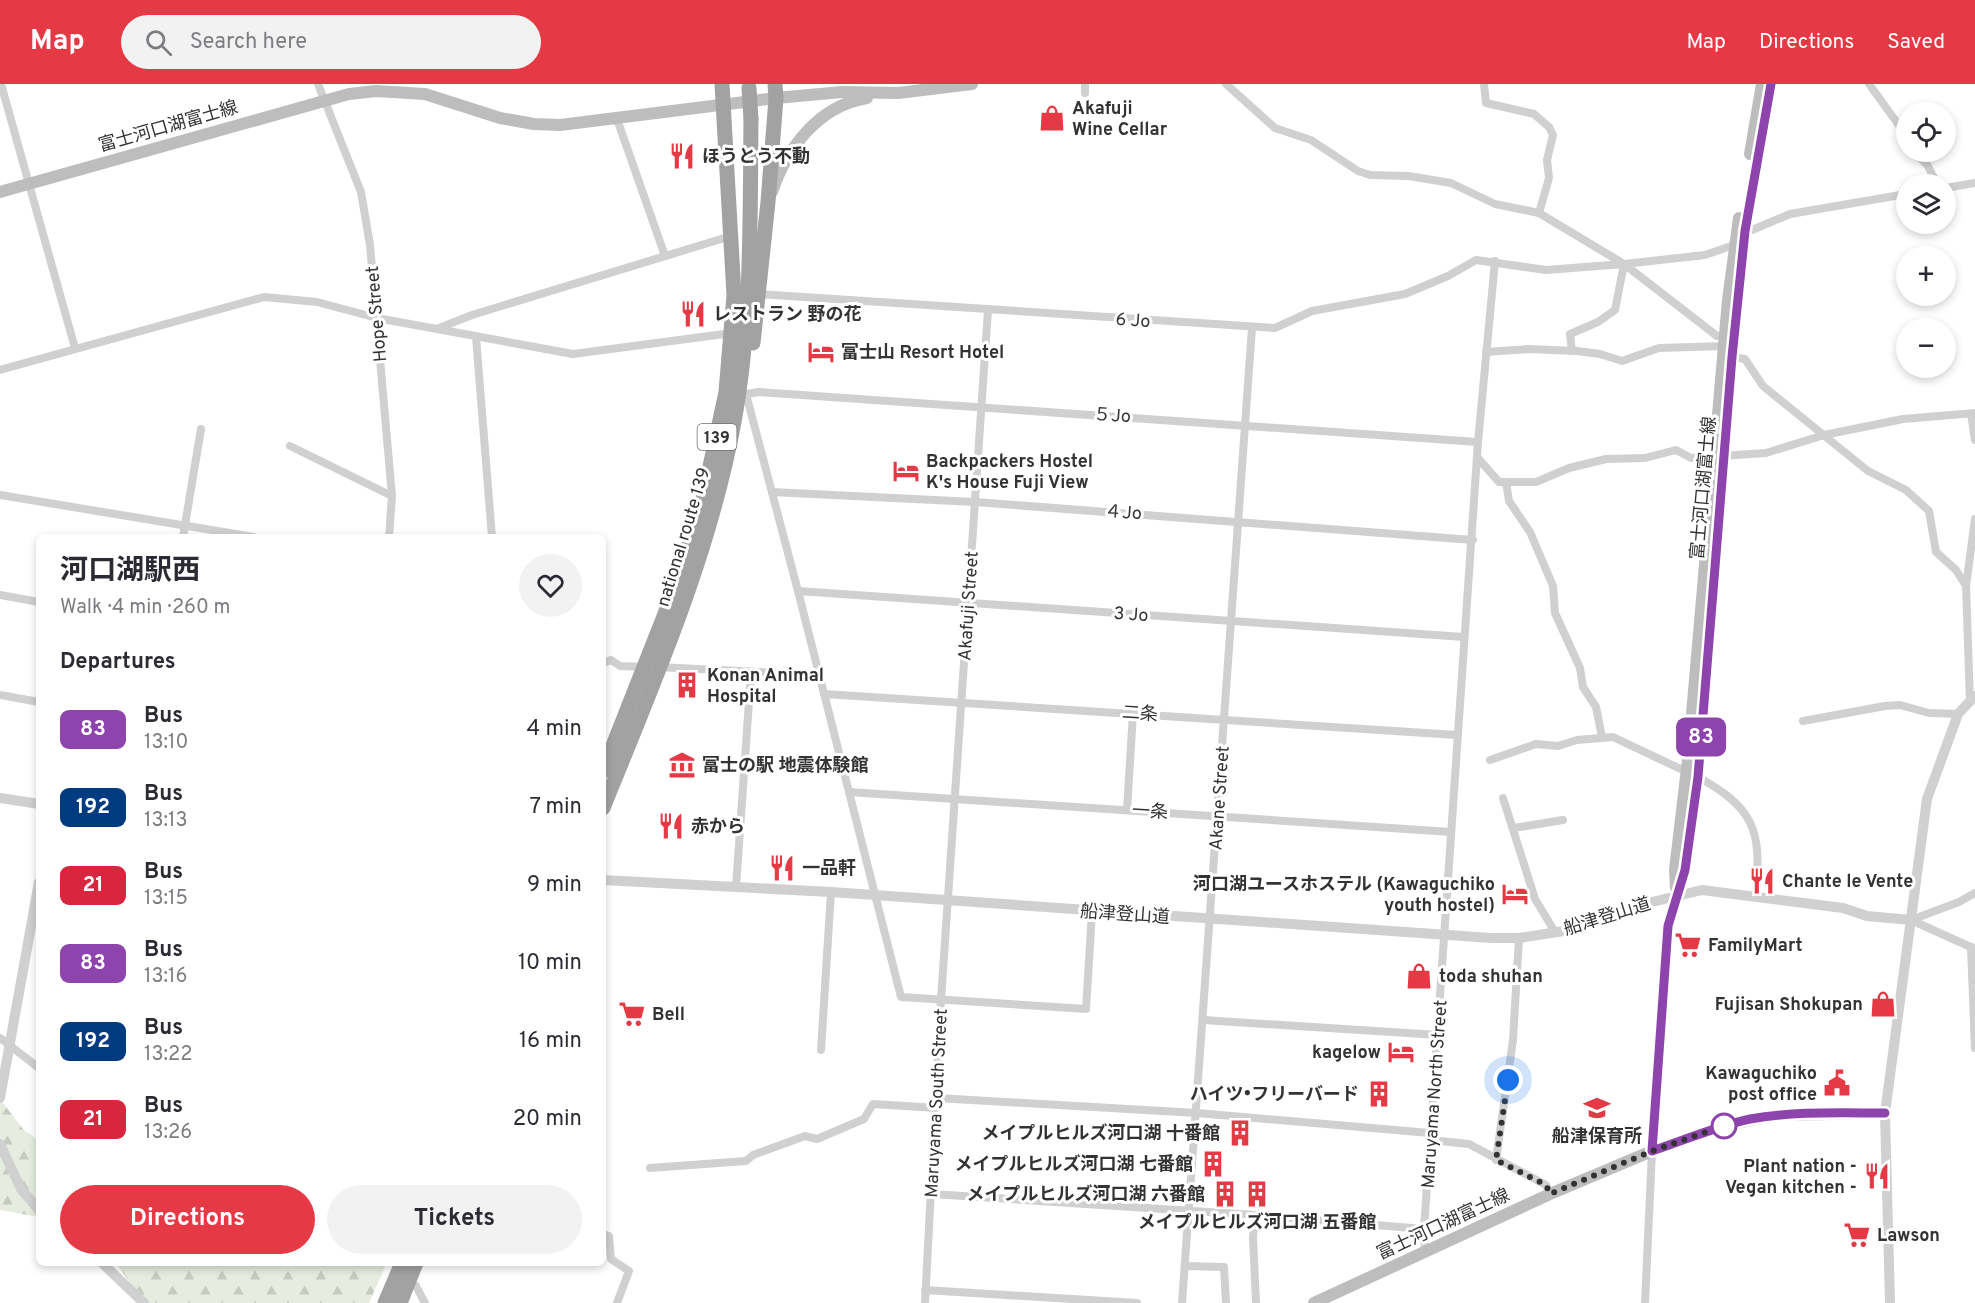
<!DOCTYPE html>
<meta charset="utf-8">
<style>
:root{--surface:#fff;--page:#f2f2f3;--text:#2b2b33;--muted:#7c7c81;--accent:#e63946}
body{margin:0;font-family:Overpass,"Noto Sans JP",sans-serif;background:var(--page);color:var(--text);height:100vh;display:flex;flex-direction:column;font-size:22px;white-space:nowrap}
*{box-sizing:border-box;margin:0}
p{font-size:20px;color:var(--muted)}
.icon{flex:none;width:33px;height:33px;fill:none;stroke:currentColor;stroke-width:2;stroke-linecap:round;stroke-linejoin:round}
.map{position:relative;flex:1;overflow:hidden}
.details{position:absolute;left:36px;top:450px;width:570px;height:732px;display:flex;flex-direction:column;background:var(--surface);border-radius:9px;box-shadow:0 3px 9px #0003}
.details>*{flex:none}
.badge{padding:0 12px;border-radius:9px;font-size:21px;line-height:39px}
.buttons{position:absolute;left:1896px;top:18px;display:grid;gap:12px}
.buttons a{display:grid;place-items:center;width:60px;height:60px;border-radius:50%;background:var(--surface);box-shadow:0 3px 9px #0003;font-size:30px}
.you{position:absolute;width:30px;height:30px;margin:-15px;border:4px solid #fff;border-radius:50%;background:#1a73e8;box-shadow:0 0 0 9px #1a73e833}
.map>.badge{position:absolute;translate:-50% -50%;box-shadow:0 0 0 3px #fff}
h2{padding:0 24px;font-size:22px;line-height:54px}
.round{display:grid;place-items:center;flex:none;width:63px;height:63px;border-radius:32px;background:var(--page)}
.summary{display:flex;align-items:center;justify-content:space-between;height:102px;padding:0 24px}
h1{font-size:28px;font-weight:700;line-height:45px}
.action{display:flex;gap:12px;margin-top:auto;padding:12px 24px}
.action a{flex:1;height:69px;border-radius:36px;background:var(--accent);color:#fff;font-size:24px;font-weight:700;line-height:69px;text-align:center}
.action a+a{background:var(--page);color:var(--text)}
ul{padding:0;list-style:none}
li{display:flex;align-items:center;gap:18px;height:78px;padding:0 24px}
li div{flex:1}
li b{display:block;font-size:22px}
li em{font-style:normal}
li .badge{min-width:66px;font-weight:700;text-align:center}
header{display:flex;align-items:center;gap:36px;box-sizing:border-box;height:84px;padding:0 30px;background:var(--accent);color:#fff}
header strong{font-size:28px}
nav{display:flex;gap:33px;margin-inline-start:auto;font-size:21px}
.search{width:420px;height:54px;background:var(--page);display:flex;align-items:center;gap:15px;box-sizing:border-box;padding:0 21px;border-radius:33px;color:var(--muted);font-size:22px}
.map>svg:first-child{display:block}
</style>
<header>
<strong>Map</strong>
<div class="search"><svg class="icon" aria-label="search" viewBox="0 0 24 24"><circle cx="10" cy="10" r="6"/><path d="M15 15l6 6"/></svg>Search here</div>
<nav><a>Map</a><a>Directions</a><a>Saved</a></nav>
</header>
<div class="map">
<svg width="1975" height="1219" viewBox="0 0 1975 1219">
<defs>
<pattern id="forest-firs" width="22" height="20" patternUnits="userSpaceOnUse" patternTransform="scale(1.5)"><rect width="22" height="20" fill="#e6ecdf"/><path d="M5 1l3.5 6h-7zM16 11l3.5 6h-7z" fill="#c6cbc0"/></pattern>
</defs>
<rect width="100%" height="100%" fill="#fff"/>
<g fill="url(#forest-firs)">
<polygon points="0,1015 23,1045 39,1057 39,1133 0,1126"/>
<polygon points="116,1179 376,1179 385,1183 369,1219 144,1219"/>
</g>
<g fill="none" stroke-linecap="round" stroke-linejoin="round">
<g stroke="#d0d0d0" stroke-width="8">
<polyline points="1,0 75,264"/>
<polyline points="318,0 361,108 370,161 392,412 389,453"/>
<polyline points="1226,0 1275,44 1311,56 1358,87 1370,91 1409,92 1451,99 1495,120 1539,129"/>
<polyline points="1484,0 1486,19 1534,30 1549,43 1553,51 1547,76 1549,94 1539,129 1624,180 1717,252 1725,252"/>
<polyline points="1869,0 1906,51"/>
<polyline points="1085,9 1085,0"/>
<polyline points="617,35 665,172"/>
<polyline points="1915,68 1928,82 1937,100"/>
<polyline points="1946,104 1975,99"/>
<polyline points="759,210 1275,244 1312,227 1405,210 1448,192 1476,176 1546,186 1624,180 1705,171 1734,161 1745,147 1752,146 1790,130 1906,110"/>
<polyline points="439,244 472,231 731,152"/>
<polyline points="476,253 492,453"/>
<polyline points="1572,267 1570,250 1598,238 1615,226 1624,180"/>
<polyline points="1486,268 1528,265 1577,267 1600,270 1622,277 1659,264 1724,262"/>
<polyline points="1732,273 1745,275 1763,302 1868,387 1906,406 1929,427 1936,468 1956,486 1966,502"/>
<polyline points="0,286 264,213 317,218 377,234 573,270 732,249"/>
<polyline points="1971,330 1975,356"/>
<polyline points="290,362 392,412"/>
<polyline points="1477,373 1499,398 1536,398 1569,384 1606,375 1645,374 1676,366 1691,374 1766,369 1824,351 1903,335 1975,329"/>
<polyline points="1506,398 1509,417 1530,448 1553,502 1555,529 1580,584 1583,603 1596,623 1602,653"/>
<polyline points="772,408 975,418 1473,456"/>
<polyline points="0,411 254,453"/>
<polyline points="183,453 201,345"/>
<polyline points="798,507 1464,553"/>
<polyline points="0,511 39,518"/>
<polyline points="603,579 611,576 620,582 645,583"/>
<polyline points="658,583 819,591"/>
<polyline points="824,610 1457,651"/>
<polyline points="0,611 39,618"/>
<polyline points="1970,618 1966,502 1975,435"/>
<polyline points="1803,637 1885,622 1900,621 1929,629 1958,630"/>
<polyline points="1490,676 1536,660 1558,662 1577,656 1613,653 1687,688"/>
<path d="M 1698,693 C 1752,723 1762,744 1756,806"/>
<polyline points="849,708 1451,748"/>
<polyline points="1503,714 1535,815 1555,848"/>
<polyline points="1127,726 1133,629"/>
<polyline points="1514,744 1563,736"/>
<polyline points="736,803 751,589"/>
<polyline points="1092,828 1086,925 901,913 798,507 746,310 759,308 1478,358"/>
<polyline points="1911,836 1975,865"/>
<polyline points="1911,836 1959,818 1975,809"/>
<polyline points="1971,863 1975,964"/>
<polyline points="1203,936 1438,951"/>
<polyline points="0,954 39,984"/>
<polyline points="821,966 831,808"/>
<polyline points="937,1014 1197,1029 1430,1049"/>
<polyline points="1430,1056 1469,1060 1546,1101 1550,1110"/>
<polyline points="1496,1076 1513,956 1519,854"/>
<polyline points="650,1084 746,1077 753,1071 805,1052 817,1055 864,1035 873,1020 937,1024"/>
<polyline points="932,1110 1255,1131 1424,1145"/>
<polyline points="1255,1131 1253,1153 1256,1219"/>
<polyline points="603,1150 609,1152 611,1175 629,1187 617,1219"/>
<polyline points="1425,1169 1424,1145 1478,358 1495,177"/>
<polyline points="1185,1182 1224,1183 1226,1219"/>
<polyline points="416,1202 425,1219"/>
<polyline points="925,1206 1137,1219"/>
<polyline points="925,1219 941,916 988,226"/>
<polyline points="1182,1219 1252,244"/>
<polyline points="1645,1219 1652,1067"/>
</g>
<g stroke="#d0d0d0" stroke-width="10">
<polyline points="0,714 39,720"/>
<polyline points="603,796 831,808 1491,854 1519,854 1564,847 1652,818 1702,806 1843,824 1867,832 1911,836"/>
<polyline points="0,1014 39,798"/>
<polyline points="0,1060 21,1105 39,1126"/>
<polyline points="102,1179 144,1219"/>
<polyline points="1890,1219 1885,1029 1927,715 1958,630 1975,612"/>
</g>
<g stroke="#bdbdbd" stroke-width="12">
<polyline points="1750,70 1762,0"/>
<polyline points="0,108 349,10 376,7 425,10 500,34 534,40 560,41 776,14 842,8 898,9 972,0"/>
<path d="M 772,108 C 787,64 818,22 867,14"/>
<polyline points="1676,804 1675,786 1688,676 1728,216 1739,134"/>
<polyline points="1652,1067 1668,842 1685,786 1698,693 1732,273 1745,147 1771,0"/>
<polyline points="1314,1219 1550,1110 1652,1067 1726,1041 1776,1031 1885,1029"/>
</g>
<g stroke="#a2a2a2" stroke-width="15">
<polyline points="753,259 768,118 776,14 775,0"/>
<polyline points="603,687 674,507 701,424 726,308 734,211 722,0"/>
<path d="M 603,724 C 654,598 709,473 734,338 C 752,241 750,133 751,35"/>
<polyline points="385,1219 402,1179"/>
<polyline points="400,1219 416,1179"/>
</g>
<polyline stroke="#a2a2a2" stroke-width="15" points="749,4 751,35"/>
</g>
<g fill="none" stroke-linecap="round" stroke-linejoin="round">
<g stroke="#fff" stroke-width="14">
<path id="line" d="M 1771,0 L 1745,147 L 1732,273 L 1698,693 L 1685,786 L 1668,842 L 1652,1067 C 1685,1056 1717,1042 1750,1035 C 1794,1027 1840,1029 1885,1029"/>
</g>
<use href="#line" stroke="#8e44ad" stroke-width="9"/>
<polyline stroke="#333" stroke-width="6" stroke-dasharray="0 10.8" points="1508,996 1496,1076 1546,1101 1550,1110 1652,1067 1726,1041 1724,1042"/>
</g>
<defs>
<g id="shop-bare" transform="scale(2.07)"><path d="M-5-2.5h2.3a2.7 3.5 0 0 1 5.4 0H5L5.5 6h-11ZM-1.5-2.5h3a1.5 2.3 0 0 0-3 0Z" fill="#e63946" stroke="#fff" stroke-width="2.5" paint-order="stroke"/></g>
<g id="restaurant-bare" transform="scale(2.07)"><path d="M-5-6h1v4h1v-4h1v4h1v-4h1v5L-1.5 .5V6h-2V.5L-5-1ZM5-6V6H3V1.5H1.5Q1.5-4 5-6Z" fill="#e63946" stroke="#fff" stroke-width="2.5" paint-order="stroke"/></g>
<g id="hotel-bare" transform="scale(2.07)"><path d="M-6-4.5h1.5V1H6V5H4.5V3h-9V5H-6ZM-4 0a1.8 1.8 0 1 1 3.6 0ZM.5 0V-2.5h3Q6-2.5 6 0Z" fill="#e63946" stroke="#fff" stroke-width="2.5" paint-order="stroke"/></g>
<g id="building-bare" transform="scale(2.07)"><path d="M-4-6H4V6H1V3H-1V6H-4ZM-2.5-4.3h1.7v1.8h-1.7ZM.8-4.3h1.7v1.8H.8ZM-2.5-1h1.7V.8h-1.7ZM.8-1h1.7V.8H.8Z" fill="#e63946" stroke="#fff" stroke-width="2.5" paint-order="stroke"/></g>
<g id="museum-bare" transform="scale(2.07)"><path d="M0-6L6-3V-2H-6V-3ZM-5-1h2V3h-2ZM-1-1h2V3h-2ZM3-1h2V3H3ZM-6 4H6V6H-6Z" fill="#e63946" stroke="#fff" stroke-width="2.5" paint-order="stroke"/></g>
<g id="supermarket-bare" transform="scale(2.07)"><path d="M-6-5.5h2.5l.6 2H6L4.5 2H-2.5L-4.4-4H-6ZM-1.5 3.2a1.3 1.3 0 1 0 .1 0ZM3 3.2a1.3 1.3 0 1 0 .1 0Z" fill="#e63946" stroke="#fff" stroke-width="2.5" paint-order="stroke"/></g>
<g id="civic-bare" transform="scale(2.07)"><path d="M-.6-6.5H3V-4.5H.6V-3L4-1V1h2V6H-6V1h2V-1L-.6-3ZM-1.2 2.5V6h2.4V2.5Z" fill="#e63946" stroke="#fff" stroke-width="2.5" paint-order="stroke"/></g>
<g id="school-bare" transform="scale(2.07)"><path d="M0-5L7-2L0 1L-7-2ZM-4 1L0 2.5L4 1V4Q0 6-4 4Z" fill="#e63946" stroke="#fff" stroke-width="2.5" paint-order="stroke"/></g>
</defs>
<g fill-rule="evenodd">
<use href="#shop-bare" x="1052" y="34"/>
<use href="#restaurant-bare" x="682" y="72"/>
<use href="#restaurant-bare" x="693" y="230"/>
<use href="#hotel-bare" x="821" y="268"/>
<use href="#hotel-bare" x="906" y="387"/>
<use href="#building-bare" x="687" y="601"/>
<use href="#museum-bare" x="682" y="681"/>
<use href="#restaurant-bare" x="671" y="742"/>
<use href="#restaurant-bare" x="782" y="784"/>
<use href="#restaurant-bare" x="1762" y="797"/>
<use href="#hotel-bare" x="1515" y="810"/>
<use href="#supermarket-bare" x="1688" y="861"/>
<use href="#shop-bare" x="1419" y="892"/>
<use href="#shop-bare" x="1883" y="920"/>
<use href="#supermarket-bare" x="632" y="930"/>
<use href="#hotel-bare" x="1401" y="968"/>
<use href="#civic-bare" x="1837" y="999"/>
<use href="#building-bare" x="1379" y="1010"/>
<use href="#school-bare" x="1597" y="1024"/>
<use href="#building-bare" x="1240" y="1049"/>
<use href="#building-bare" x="1213" y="1080"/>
<use href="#restaurant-bare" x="1877" y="1092"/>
<use href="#building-bare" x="1225" y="1110"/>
<use href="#building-bare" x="1257" y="1110"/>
<use href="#supermarket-bare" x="1857" y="1151"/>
</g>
<circle fill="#fff" stroke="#8e44ad" stroke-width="3" cx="1724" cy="1042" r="12"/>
<g text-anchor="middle" stroke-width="6" stroke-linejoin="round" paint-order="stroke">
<rect fill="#fff" stroke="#707070" stroke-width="1.5" x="697.5" y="340" width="39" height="26" rx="4.5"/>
<g font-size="16" font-weight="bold" fill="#333">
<text x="717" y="359">139</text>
</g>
<g font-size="18" font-weight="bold" fill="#333" stroke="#fff" text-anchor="start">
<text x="1072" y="30">Akafuji<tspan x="1072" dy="21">Wine Cellar</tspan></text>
<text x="702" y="78">ほうとう不動</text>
<text x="713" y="236">レストラン 野の花</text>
<text x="841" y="274">富士山 Resort Hotel</text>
<text x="926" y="383">Backpackers Hostel<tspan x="926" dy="21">K's House Fuji View</tspan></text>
<text x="707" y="597">Konan Animal<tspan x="707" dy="21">Hospital</tspan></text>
<text x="702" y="687">富士の駅 地震体験館</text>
<text x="691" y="748">赤から</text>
<text x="802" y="790">一品軒</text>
<text x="1782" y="803">Chante le Vente</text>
<text x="1495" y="806" text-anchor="end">河口湖ユースホステル (Kawaguchiko<tspan x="1495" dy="21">youth hostel)</tspan></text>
<text x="1708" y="867">FamilyMart</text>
<text x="1439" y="898">toda shuhan</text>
<text x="1863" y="926" text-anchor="end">Fujisan Shokupan</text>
<text x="652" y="936">Bell</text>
<text x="1381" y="974" text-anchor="end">kagelow</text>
<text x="1817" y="995" text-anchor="end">Kawaguchiko<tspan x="1817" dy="21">post office</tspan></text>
<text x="1359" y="1016" text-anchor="end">ハイツ•フリーバード</text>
<text x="1220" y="1055" text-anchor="end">メイプルヒルズ河口湖 十番館</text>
<text x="1597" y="1058" text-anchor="middle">船津保育所</text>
<text x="1193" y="1086" text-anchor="end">メイプルヒルズ河口湖 七番館</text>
<text x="1857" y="1088" text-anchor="end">Plant nation -<tspan x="1857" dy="21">Vegan kitchen -</tspan></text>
<text x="1205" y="1116" text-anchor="end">メイプルヒルズ河口湖 六番館</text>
<text x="1257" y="1144" text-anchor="middle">メイプルヒルズ河口湖 五番館</text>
<text x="1877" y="1157">Lawson</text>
</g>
<g font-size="18" fill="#333" stroke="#fff">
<text transform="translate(168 42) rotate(-16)" y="6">富士河口湖富士線</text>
<text transform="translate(376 230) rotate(-95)" y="6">Hope Street</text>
<text transform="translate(1133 236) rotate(4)" y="6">6 Jo</text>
<text transform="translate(1112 331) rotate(4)" y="6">５Jo</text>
<text transform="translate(1703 404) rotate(-85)" y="6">富士河口湖富士線</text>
<text transform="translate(1123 428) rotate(4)" y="6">４Jo</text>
<text transform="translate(683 453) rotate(-73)" y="6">national route 139</text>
<text transform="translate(968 522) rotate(-86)" y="6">Akafuji Street</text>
<text transform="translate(1131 530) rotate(4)" y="6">3 Jo</text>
<text transform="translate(1140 629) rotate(4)" y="6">二条</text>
<text transform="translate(1219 714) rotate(-86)" y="6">Akane Street</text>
<text transform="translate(1150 727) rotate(3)" y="6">一条</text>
<text transform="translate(1125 830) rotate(4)" y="6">船津登山道</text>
<text transform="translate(1607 832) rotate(-17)" y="6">船津登山道</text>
<text transform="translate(1434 1010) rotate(-86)" y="6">Maruyama North Street</text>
<text transform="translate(936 1019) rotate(-87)" y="6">Maruyama South Street</text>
<text transform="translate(1443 1140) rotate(-25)" y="6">富士河口湖富士線</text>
</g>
</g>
</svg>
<div class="buttons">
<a><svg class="icon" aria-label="locate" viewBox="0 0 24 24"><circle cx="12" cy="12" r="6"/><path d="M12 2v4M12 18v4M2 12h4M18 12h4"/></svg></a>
<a><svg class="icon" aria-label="layers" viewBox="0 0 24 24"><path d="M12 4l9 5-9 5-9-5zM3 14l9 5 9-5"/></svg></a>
<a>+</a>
<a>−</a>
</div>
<div class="you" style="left:1508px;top:996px"></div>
<b class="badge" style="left:1701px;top:653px;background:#8e44ad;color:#fff">83</b>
<section class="details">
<div class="summary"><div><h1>河口湖駅西</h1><p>Walk · 4 min · 260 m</p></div><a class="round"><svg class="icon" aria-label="heart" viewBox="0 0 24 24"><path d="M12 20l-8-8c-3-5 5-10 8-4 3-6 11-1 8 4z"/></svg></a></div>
<h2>Departures</h2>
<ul>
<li><span class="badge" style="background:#8e44ad;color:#fff">83</span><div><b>Bus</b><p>13:10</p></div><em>4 min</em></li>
<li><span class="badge" style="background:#003b80;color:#fff">192</span><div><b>Bus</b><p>13:13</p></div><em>7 min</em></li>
<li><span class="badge" style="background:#d7263d;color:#fff">21</span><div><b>Bus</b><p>13:15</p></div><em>9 min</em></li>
<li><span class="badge" style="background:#8e44ad;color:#fff">83</span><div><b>Bus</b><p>13:16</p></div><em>10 min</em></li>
<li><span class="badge" style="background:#003b80;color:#fff">192</span><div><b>Bus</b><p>13:22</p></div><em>16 min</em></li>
<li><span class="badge" style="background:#d7263d;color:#fff">21</span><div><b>Bus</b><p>13:26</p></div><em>20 min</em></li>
</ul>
<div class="action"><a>Directions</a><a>Tickets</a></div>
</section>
</div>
